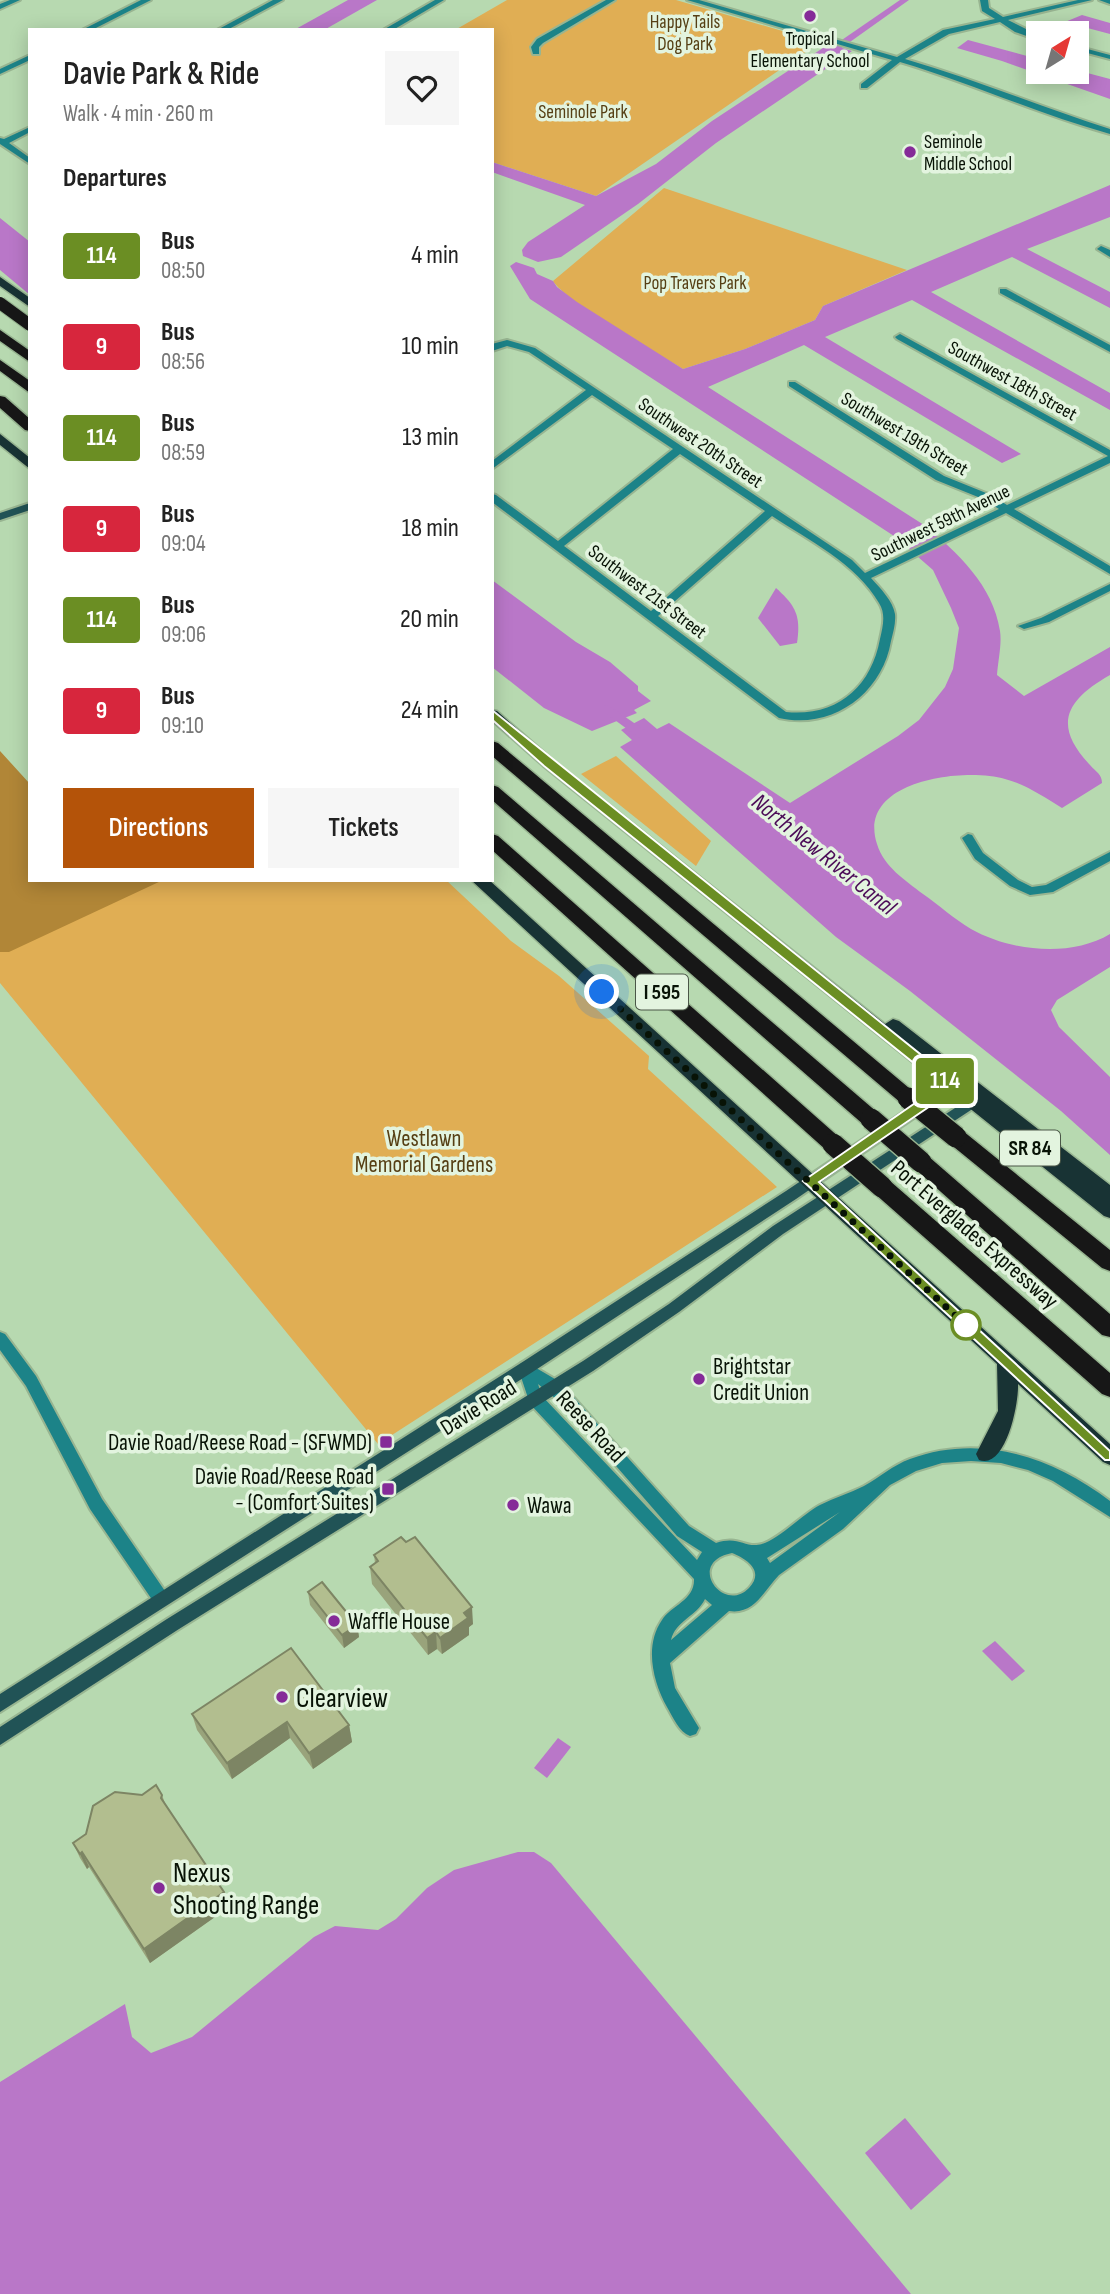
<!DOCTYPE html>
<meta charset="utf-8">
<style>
:root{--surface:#fff;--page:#f6f6f6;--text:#222;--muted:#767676;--accent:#b45309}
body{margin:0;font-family:"Sofia Sans Condensed",sans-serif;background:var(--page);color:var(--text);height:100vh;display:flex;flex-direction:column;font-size:26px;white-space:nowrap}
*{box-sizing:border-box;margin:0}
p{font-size:23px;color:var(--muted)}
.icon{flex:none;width:38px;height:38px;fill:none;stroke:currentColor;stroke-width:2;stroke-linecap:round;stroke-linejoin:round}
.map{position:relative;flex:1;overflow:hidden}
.side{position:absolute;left:28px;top:28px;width:466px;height:854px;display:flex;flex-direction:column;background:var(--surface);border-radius:0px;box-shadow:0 4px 18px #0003}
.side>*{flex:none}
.badge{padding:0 14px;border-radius:5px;font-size:24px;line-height:46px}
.needle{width:46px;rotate:37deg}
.buttons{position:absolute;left:1026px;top:21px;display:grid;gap:14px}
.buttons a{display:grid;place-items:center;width:63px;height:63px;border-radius:0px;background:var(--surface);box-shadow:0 4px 18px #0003;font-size:35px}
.you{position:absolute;width:35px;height:35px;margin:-18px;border:5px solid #fff;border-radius:50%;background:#1a73e8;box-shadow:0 0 0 10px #1a73e833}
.map>.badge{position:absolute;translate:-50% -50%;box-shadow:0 0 0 4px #fff}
h2{padding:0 35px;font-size:26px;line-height:63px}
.round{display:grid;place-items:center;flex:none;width:74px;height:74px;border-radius:0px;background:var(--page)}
.head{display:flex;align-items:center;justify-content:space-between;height:119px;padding:0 35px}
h1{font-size:33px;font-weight:600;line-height:52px}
.action{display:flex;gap:14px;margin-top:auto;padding:14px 35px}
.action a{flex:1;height:80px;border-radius:0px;background:var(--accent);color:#fff;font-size:28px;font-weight:600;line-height:80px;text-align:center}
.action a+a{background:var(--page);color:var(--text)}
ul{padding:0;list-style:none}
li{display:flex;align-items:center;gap:21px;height:91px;padding:0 35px}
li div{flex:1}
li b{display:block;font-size:26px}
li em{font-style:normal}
li .badge{min-width:77px;font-weight:700;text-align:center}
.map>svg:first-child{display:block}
</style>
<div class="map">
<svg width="1110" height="2294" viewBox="0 0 1110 2294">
<rect width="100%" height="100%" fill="#b7d9b0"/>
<g fill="#e0ae54">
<polygon points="507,0 676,0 820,42 596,196 492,162 492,30 455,30"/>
<path d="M 664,188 L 907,270 L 823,306 L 815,320 L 745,349 L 683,369 C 657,353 565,301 553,281 Z"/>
<polygon points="616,756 711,841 696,866 581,774"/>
<polygon points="0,880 446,880 511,941 559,976 649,1056 648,1069 777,1187 378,1444 0,983"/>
</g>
<polygon fill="#b18637" points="0,751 30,784 30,880 161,881 9,952 0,952"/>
<g fill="#b977c8">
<polygon points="348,0 377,0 324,30 294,30"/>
<polygon points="1082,15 1110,23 1110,34 1065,22"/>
<polygon points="968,40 1038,59 1038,72 1076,70 1110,79 1110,99 1002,61 957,48"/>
<polygon points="829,44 852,51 716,143 638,204 561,257 538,262 523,256 522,250 528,242 585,205 492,172 492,162 596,196 656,164 712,121"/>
<path d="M 1110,185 L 1110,217 L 1027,249 L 1110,292 L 1110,308 L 1012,257 L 931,292 L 1110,393 L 1110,410 L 912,300 L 825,337 L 1021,454 L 1002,463 L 804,345 L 708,387 L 924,525 C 957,552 993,585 1000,631 C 1002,644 998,661 997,675 L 1024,696 L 1110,647 L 1110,675 C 1066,700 1052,725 1090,765 C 1096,772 1102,774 1102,783 L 1062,808 C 1044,797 1025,784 1005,779 C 964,767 856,780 877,844 C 884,867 905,880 923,894 C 939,905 954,919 971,929 C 1010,951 1070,958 1110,934 L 1110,967 L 1057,1000 L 1051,1010 L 1059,1027 L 1110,1077 L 1110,1155 L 1061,1111 L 910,991 L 836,937 L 620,747 L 632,740 L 621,730 L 644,718 L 657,729 L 669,723 L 790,803 L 898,736 L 919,720 L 945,687 L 953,669 L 959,628 L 951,608 L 933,570 L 894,536 L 530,299 L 510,266 L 516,262 L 534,268 L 537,274 L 553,281 L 557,287 L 577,302 L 683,369 L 745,349 L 815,320 L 823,306 Z"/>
<polygon points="0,218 30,242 30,295 0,270"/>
<polygon points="492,580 576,642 610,662 638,686 638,691 651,701 634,710 637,713 592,731 544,708 492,667"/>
<path d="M 776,588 C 796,606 801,616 797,643 L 780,646 L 758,618 Z"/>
<polygon points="995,1641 1025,1671 1012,1681 982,1651"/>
<polygon points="558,1738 571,1747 547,1778 534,1768"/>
<polygon points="518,1852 534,1852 551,1863 911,2294 0,2294 0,2082 125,2004 132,2037 151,2053 192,2037 314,1937 335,1926 378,1930 396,1919 427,1888 454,1870"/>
<polygon points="905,2118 951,2174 911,2210 865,2153"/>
</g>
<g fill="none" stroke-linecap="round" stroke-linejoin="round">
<g fill="#b977c8" fill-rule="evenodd">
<polygon points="900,0 909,0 826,59 820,59 820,55"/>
<polygon points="608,705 650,734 650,740 642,740 604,712 604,706"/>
</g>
<g stroke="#98b591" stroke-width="4">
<g id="street">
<polygon points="10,0 20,0 0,9 0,4"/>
<polygon points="141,0 151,0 92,30 82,30"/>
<polygon points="273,0 283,0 227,30 217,30"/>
<polygon points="435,0 444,0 393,30 383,30"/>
<polygon points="606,0 615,0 543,43 539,47 539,54 533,54 531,47 537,39"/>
<path d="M 687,0 L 699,0 L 897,57 L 943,30 L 995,19 L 982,11 L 980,0 L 988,0 L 989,8 L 1003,17 L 1078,0 L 1092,0 L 1008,20 L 1038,35 L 1038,40 L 1015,32 L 1000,22 L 949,34 L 905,59 C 974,79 1041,107 1110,129 L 1110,134 C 1038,114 971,83 900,62 L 867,88 L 861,88 L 861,84 L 892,60 Z"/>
<polygon points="1099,0 1110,0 1110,4"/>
<polygon points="1076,46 1110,55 1110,59 1076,50"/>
<polygon points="30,55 30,60 0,74 0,69"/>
<polygon points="30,127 30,132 9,143 30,158 30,164 0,144 0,138 4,139"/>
<polygon points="1101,246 1110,250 1110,257 1097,249"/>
<polygon points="1000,289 1006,289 1110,345 1110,352 1000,293"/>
<path d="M 900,334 L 1110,450 L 1110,463 L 1014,509 L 1110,566 L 1110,574 L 1006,513 L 871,578 C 880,588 893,601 895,614 C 896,623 893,633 891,641 C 882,694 832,730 779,718 L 492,502 L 492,494 L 496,495 L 558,541 L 673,449 L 592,395 L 492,469 L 492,461 L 586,390 L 529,352 L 507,346 L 492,351 L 492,344 L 507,340 L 535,348 L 852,560 L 865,573 L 999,509 L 983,499 L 936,480 L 789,386 L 789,382 L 795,382 L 944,476 L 991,495 L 1007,505 L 1108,456 L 897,339 L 895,337 ZM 680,454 L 765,511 L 651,611 L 564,546 ZM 772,516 C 808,540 856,563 879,603 C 886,614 883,626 880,639 C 871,688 836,717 786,712 L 658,616 Z"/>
<polygon points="1110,584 1110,591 1049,622 1024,629 1018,626 1041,618"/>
<polygon points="968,834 972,835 983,853 1018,880 1032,887 1046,885 1110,852 1110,861 1053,892 1030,895 1010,886 975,859 962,838"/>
<polygon points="0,1332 5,1334 36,1376 102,1499 167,1594 169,1599 167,1604 161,1607 155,1604 90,1509 26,1386 0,1350"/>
<path d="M 526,1362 L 560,1382 L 689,1526 L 716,1543 C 739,1535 745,1549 762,1544 C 779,1539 803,1514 820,1505 C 834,1498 850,1493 864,1486 C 879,1478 893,1465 910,1459 C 981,1433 1052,1457 1110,1501 L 1110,1517 L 1053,1481 L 1028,1470 L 1001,1463 L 971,1461 L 942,1463 L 916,1471 L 890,1485 L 843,1529 L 779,1575 C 764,1590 755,1615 729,1611 L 670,1663 L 675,1688 L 699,1728 L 696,1734 L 690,1736 C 679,1732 673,1717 667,1707 C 653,1682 644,1646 662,1620 C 672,1605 695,1600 694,1579 L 530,1404 L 518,1368 L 521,1363 ZM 538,1384 L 563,1405 L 677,1536 L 702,1552 L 697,1560 L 542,1396 ZM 840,1512 L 770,1563 L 767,1558 ZM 732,1553 C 747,1559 765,1571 749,1588 C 723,1615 685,1562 732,1553 ZM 705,1599 L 712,1605 L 671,1640 C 675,1621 697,1616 705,1599 Z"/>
</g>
</g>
<g stroke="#98b591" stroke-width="4">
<g id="secondary">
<polygon points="30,503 30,510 0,520 0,513"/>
<polygon points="951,1080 956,1081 958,1085 956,1089 796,1199 531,1373 0,1712 0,1694 521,1363 786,1191"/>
<polygon points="972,1097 977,1098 979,1102 977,1106 783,1234 679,1312 593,1371 179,1629 0,1745 0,1727 167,1619 583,1361 669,1304 773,1226"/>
</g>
</g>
<g stroke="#98b591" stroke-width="3">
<g id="primary">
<polygon points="0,277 30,298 30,307 0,286"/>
<polygon points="0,434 30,458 30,469 0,445"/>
<polygon points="492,710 497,711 553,760 885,1024 893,1019 899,1021 1110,1185 1110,1218 1104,1216 543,766 492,721"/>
<path d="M 471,880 L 489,880 L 1110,1444 L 1110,1465 L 1103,1462 L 1018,1384 C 1019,1403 1006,1470 979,1460 L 976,1454 L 998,1411 L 997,1364 Z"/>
</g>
</g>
<g stroke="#98b591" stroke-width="3">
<g id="highway">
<polygon points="0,330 30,351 30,362 0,341"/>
<polygon points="0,360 30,381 30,393 0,371"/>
<polygon points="0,396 5,397 30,419 30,431 25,430 0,408"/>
<polygon points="492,741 498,743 915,1093 918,1098 915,1103 908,1106 901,1103 492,756"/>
<polygon points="492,785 498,787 878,1113 881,1119 878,1125 871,1127 864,1125 492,800"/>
<polygon points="492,834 498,836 840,1138 843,1144 840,1150 833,1152 826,1150 492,850"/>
<polygon points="956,1129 963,1131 1110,1250 1110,1271 1102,1268 949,1143 946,1137 949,1131"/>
<polygon points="921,1154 928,1156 1110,1314 1110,1337 1102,1335 914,1168 910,1162 914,1156"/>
<polygon points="882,1179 890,1181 1110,1373 1110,1397 1102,1394 874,1193 871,1187 874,1181"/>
</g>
</g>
<use href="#street" fill="#1c8388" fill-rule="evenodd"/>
<use href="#secondary" fill="#215356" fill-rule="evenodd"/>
<use href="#primary" fill="#183334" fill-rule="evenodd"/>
<use href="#highway" fill="#171717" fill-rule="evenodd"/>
<g stroke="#98b591" stroke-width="14" stroke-linecap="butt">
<polyline id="highway-bridge-far1" points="0,303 30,325"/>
</g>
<g stroke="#98b591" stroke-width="24" stroke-linecap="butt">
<g id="highway-bridge">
<polyline points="908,1098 956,1137"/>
<polyline points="871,1119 921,1162"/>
<polyline points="833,1144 882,1187"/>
</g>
</g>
<use href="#highway-bridge-far1" stroke="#171717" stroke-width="12"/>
<use href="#highway-bridge" stroke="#171717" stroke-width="21"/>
</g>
<g fill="#99a37b">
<polygon points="374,1555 473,1624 469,1627 469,1635 442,1654 437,1649 428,1655 372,1584 370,1567 375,1563"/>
<polygon points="308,1592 357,1625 359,1637 344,1648 310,1605"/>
<polygon points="192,1714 349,1725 352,1742 313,1769 290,1738 232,1779 197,1730"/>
<polygon points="162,1795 166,1806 224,1892 229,1907 150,1963 89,1867 87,1869 80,1858 73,1843"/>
</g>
<g fill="#7d8564">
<polygon points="472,1607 473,1624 469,1627 469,1635 442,1654 440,1638 464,1613"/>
<polygon points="357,1625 359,1637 344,1648 342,1635"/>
<polygon points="436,1632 437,1649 428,1655 427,1638"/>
<polygon points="287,1722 290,1738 232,1779 227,1763"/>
<polygon points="349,1725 352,1742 313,1769 309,1753"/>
<polygon points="82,1852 89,1867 87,1869 80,1854"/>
<polygon points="224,1892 229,1907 150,1963 144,1949"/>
</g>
<g fill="#b2be8f" stroke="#7d8564" stroke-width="2">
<polygon points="401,1537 406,1542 415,1537 472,1607 464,1613 468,1618 440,1638 436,1632 427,1638 370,1567 378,1561 374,1555"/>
<polygon points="322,1582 357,1625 342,1635 308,1592"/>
<polygon points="291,1648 349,1725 309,1753 287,1722 227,1763 192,1714"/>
<polygon points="156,1785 162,1795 161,1798 224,1892 144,1949 82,1852 80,1854 73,1843 86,1834 93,1806 115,1792 142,1795"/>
</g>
<polygon fill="#6b8e23" stroke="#fff" stroke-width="2" points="492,710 955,1082 955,1089 819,1182 1110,1451 1110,1460 1105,1460 803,1181 941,1085 544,766 488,716 488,711"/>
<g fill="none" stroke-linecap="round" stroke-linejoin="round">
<polyline stroke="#081306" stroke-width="7" stroke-dasharray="0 12.6" points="602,992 969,1328 966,1325"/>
</g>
<g fill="#852b98" stroke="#e3f4df" stroke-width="2.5">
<circle cx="810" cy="16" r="7"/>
<circle cx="910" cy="152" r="7"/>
<circle cx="699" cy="1379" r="7"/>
<rect x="379" y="1435" width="14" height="14" rx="3.5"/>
<rect x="381" y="1482" width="14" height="14" rx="3.5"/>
<circle cx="513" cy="1505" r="7"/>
<circle cx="334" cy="1621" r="7"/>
<circle cx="282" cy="1697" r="7"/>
<circle cx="159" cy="1888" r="7"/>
</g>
<circle fill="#fff" stroke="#6b8e23" stroke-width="3.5" cx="966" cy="1325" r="14"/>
<g text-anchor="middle" stroke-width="7" stroke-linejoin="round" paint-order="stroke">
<g font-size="19" fill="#563f14" stroke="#e3f4df">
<text x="685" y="28">Happy Tails<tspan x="685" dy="22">Dog Park</tspan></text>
<text x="583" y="118">Seminole Park</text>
<text x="695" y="289">Pop Travers Park</text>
</g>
<g font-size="19" fill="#081306" stroke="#e3f4df">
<text x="810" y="45">Tropical<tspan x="810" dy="22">Elementary School</tspan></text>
<text x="924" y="148" text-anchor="start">Seminole<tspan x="924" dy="22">Middle School</tspan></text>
</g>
<g font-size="19" fill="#081306" stroke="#e3f4df">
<text transform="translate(1013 380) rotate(29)" y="7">Southwest 18th Street</text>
<text transform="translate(905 433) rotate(31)" y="7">Southwest 19th Street</text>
<text transform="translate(701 442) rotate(34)" y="7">Southwest 20th Street</text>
<text transform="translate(940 522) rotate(-26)" y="7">Southwest 59th Avenue</text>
<text transform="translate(648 591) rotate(37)" y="7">Southwest 21st Street</text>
</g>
<g fill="#e3f4df" stroke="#4a5647" stroke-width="2">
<rect x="636" y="974.5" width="52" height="35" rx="5"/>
<rect x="1000" y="1130.5" width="60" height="35" rx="5"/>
</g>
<g font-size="21" font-weight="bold" fill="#081306">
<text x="662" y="999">I 595</text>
<text x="1030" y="1155">SR 84</text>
</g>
<g font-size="23" fill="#563f14" stroke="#e3f4df">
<text x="424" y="1146">Westlawn<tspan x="424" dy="26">Memorial Gardens</tspan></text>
</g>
<g font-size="23" fill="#081306" stroke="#e3f4df">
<text transform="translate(975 1234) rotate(41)" y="8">Port Everglades Expressway</text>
<text transform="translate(478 1407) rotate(-32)" y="8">Davie Road</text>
<text transform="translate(591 1426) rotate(47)" y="8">Reese Road</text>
</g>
<g font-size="23" fill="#081306" stroke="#e3f4df" text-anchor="start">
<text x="713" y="1374">Brightstar<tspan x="713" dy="26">Credit Union</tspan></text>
<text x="372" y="1450" text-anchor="end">Davie Road/Reese Road - (SFWMD)</text>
<text x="374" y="1484" text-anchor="end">Davie Road/Reese Road<tspan x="374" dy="26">- (Comfort Suites)</tspan></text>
<text x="527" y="1513">Wawa</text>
<text x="348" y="1629">Waffle House</text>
</g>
<g font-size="24" font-style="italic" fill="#4b0b57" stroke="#e3f4df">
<text transform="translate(824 854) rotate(39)" y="8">North New River Canal</text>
</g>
<g font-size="28" fill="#081306" stroke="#e3f4df" text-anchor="start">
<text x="296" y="1707">Clearview</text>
<text x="173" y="1882">Nexus<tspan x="173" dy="32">Shooting Range</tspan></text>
</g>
</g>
</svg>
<div class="buttons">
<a><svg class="needle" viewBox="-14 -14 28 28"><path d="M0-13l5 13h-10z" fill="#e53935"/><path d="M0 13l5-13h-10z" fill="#767676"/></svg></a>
</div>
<div class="you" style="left:602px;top:992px"></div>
<b class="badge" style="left:945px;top:1081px;background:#6b8e23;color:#fff">114</b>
<section class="side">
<div class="head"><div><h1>Davie Park &amp; Ride</h1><p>Walk · 4 min · 260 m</p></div><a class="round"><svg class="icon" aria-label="heart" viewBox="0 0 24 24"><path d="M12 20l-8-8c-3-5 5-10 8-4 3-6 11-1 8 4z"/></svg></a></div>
<h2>Departures</h2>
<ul>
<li><span class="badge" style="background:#6b8e23;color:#fff">114</span><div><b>Bus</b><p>08:50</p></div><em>4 min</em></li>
<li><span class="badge" style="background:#d7263d;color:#fff">9</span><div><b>Bus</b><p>08:56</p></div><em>10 min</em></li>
<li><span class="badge" style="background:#6b8e23;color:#fff">114</span><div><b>Bus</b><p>08:59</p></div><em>13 min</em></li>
<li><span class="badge" style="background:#d7263d;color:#fff">9</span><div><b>Bus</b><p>09:04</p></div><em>18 min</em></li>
<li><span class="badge" style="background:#6b8e23;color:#fff">114</span><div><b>Bus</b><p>09:06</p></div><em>20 min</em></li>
<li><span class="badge" style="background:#d7263d;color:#fff">9</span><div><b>Bus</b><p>09:10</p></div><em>24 min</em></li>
</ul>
<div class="action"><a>Directions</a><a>Tickets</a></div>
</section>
</div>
